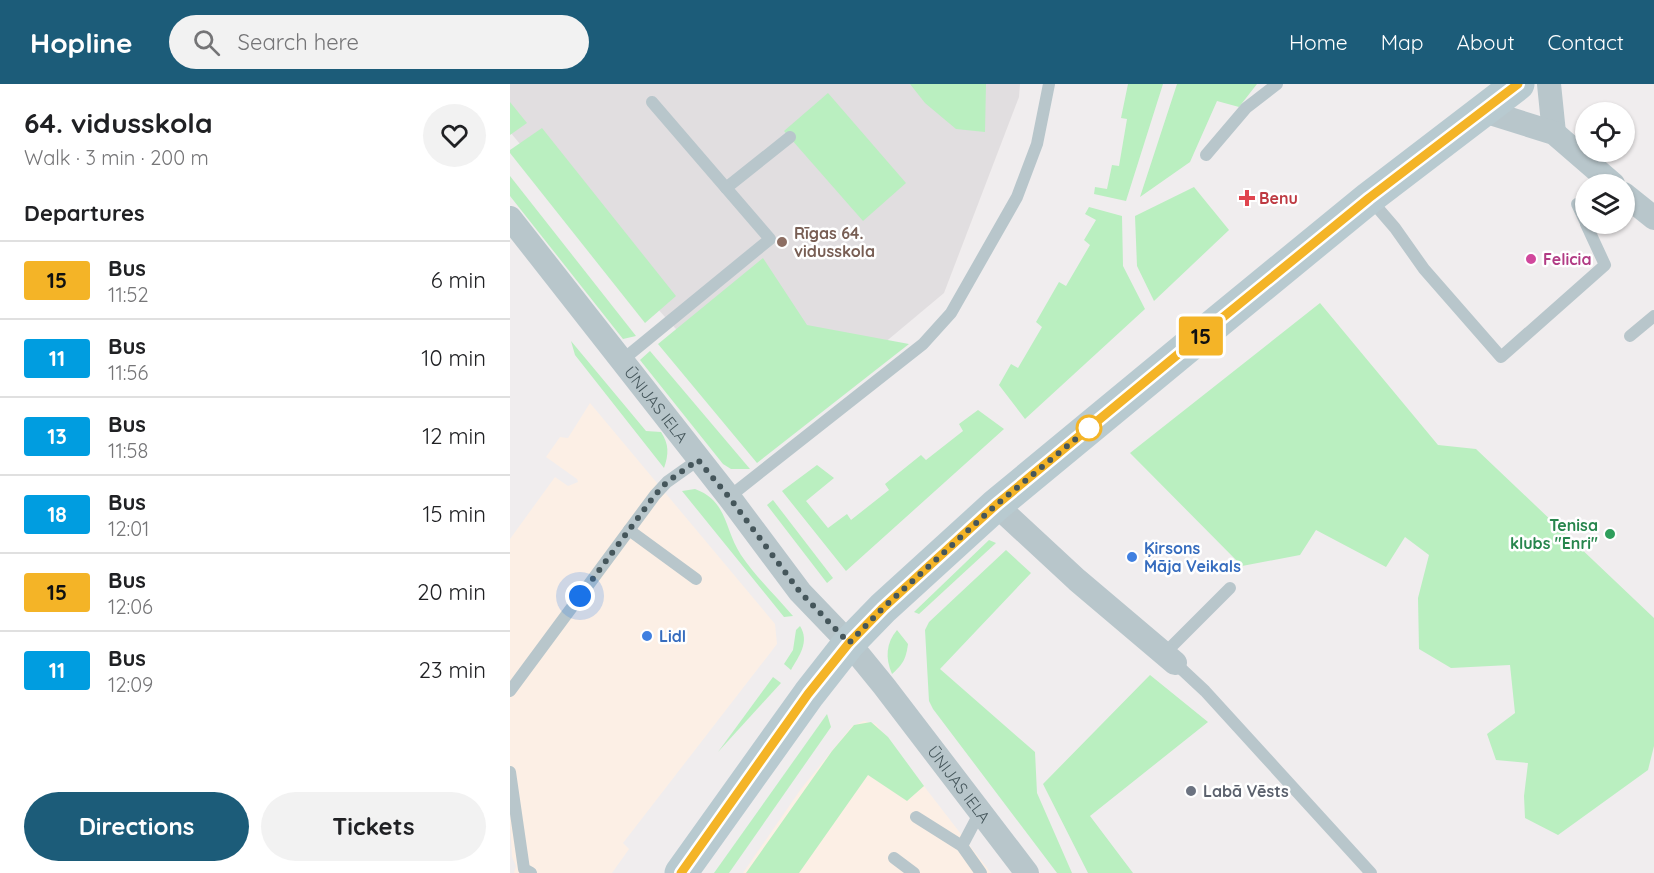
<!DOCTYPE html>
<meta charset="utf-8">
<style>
:root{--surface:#fff;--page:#f2f2f2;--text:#202124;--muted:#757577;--line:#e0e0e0;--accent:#1c5c79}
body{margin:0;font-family:Quicksand,sans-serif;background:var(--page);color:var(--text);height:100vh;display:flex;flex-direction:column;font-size:22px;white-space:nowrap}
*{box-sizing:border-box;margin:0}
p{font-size:20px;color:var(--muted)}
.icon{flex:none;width:33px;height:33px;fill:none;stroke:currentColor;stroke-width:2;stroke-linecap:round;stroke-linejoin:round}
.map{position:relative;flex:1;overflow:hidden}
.drawer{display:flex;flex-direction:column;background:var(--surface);width:510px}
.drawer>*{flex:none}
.badge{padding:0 12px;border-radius:4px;font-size:21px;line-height:39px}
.buttons{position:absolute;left:1065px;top:18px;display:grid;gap:12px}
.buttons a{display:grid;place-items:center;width:60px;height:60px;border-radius:50%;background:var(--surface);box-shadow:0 2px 4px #0004;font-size:30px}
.you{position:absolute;width:30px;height:30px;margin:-15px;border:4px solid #fff;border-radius:50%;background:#1a73e8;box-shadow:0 0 0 9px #1a73e833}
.map>.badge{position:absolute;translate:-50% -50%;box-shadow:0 0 0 3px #fff}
h2{padding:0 24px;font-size:22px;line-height:54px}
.round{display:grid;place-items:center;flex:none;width:63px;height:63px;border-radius:32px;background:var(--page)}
.headline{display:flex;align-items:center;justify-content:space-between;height:102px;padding:0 24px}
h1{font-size:28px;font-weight:700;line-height:45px}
.button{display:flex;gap:12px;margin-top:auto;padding:12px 24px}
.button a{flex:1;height:69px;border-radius:36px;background:var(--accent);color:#fff;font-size:24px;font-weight:700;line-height:69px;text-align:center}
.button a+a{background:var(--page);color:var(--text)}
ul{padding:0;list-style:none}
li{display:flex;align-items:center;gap:18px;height:78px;padding:0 24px;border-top:2px solid var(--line)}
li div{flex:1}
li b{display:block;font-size:22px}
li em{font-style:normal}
li .badge{min-width:66px;font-weight:700;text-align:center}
header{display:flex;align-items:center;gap:36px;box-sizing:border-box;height:84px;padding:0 30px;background:var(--accent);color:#fff}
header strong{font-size:28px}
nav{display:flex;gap:33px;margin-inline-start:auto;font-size:21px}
.search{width:420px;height:54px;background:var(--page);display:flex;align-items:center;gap:15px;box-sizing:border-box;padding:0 21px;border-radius:33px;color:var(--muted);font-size:22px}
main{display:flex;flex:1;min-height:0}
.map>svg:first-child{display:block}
</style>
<header>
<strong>Hopline</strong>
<div class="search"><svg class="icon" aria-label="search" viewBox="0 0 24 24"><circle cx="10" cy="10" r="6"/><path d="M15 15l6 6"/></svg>Search here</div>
<nav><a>Home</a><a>Map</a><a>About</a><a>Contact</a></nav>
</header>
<main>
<section class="drawer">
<div class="headline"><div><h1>64. vidusskola</h1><p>Walk · 3 min · 200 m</p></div><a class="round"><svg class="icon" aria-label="heart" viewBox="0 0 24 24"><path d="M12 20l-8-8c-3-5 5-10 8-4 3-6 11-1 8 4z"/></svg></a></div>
<h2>Departures</h2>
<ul>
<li><span class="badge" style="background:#f4b427;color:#111">15</span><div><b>Bus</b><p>11:52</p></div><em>6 min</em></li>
<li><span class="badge" style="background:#009de0;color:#fff">11</span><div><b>Bus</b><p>11:56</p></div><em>10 min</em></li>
<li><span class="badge" style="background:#009de0;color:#fff">13</span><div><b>Bus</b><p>11:58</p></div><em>12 min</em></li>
<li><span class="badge" style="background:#009de0;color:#fff">18</span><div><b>Bus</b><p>12:01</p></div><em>15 min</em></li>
<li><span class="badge" style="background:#f4b427;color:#111">15</span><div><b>Bus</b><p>12:06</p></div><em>20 min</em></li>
<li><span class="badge" style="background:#009de0;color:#fff">11</span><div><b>Bus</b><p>12:09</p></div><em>23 min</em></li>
</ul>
<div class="button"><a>Directions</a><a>Tickets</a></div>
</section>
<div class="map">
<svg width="1144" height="789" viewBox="0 0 1144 789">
<rect width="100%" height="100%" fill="#f0edee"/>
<g fill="#fcefe5">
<polygon points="80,319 265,540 267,560 113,759 119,765 102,789 4,789 6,782 2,773 0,738 0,455 45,393 58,402 68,398 67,395 36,373 50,353 58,354"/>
<polygon points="354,637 366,640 481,789 233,789 291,705 342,642"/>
</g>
<polygon fill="#e1dee0" points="0,0 510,0 509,13 434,209 263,352 146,223 0,48"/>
<g fill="#baefc0">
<polygon points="400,0 476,0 475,48 446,45 415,19"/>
<polygon points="618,0 653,0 616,117 584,110 585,103 597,105 602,81 609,82 617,35 611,34"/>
<polygon points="667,0 747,0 729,23 707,17 680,78 630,113"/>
<polygon points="318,9 396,99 353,137 274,47"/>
<polygon points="0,18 17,39 0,51"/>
<polygon points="32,44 166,212 135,239 0,69 0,66"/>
<polygon points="0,92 126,252 113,255 0,112"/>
<polygon points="684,103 719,146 644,217 627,182 625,132"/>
<polygon points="579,123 612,132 613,182 635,225 515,335 489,301 501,280 508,284 532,243 526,238 549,198 556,202 580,161 574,156 586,136 575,130"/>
<polygon points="253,174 297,241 399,260 247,379 148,260"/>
<polygon points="810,219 928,361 966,365 1144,534 1144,662 1138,686 1048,751 1015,734 1014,712 1018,679 986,676 977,650 1005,629 1000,581 941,584 909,565 908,514 919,471 895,453 876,483 806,446 790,471 732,482 620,369"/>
<path d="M 61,257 L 136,347 L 151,348 C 159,360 159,370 154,384 L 65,271 Z"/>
<polygon points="140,267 240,385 221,385 213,380 130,276"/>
<polygon points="468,326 494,345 336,487 272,407 307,381 324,394 296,417 318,444 337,430 341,436 379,406 375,400 411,371 416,376 453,347 449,340"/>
<path d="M 185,405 C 218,417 214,445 231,471 C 245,492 266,512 283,532 L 274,533 L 172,407 Z"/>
<polygon points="263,416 323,494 317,499 257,421"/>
<polygon points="479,456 486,459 409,530 404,528"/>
<polygon points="496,466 521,489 430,585 525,668 527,709 562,789 547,789 423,625 419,617 415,546 419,538"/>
<path d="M 290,542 C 300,558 289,572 281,586 L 274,580 L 283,566 L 286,546 Z"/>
<path d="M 387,546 L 398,560 C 396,575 393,580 382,590 C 375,574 376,559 387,546 Z"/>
<polygon points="640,591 698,638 580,732 623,789 578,789 533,700"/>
<polygon points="263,593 271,599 208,668"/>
<polygon points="317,630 321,643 219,789 204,789"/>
<polygon points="361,638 378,653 414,702 397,717 358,691 289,789 236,789 322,667 344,641"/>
</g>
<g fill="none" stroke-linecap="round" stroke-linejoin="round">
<g stroke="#b8c6cb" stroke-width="12">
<polyline points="696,71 736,24 767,0"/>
<polyline points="216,104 280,53"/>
<polyline points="860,115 885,144 914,185 991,273 1095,181 1076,140"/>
<polyline points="1067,120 1076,139"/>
<polyline points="1120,252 1144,232"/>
<polyline points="110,278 260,155 142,18"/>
<polyline points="219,413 413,260 441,229 507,113 527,60 539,0"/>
<polyline points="119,446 186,495"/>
<polyline points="654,570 720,504"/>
<polyline points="665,579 695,607 861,789"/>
<polyline points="0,607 145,411 157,398 188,376"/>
<polyline points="0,688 14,785 21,789"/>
<polyline points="406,733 452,762 471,789"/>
<polyline points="452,762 471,726"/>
<polyline points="384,774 404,789"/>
</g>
<g stroke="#b8c6cb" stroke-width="24">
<polyline points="1039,0 1044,49"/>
<polyline points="974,27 1044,49 1103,100"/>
<polyline points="1114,110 1144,134"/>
<path id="s1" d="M 0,134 L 219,413 L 290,508 L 339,559 L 374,602 L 517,789"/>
<polyline points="486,421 567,496 665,579"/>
</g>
<polyline stroke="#b8cad0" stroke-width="33" points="171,789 299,610 339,559 373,524 486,421 710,236 859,114 1008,0"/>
</g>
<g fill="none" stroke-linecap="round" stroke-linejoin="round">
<g stroke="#fff" stroke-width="14">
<polyline id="line" points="171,789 298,610 339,559 373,524 486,421 695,248 859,114 1008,0"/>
</g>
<use href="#line" stroke="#f4b427" stroke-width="9"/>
<polyline stroke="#45565b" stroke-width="6" stroke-dasharray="0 10.8" points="70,512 145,411 157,398 188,376 219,413 290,508 339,559 373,524 486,421 579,344"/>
</g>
<path fill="#e0444e" stroke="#fff" stroke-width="2" d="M734 105h6v6h6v6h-6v6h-6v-6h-6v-6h6z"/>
<circle fill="#8d6e63" stroke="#fff" stroke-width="2" cx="272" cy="158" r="6"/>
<circle fill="#d1479c" stroke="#fff" stroke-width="2" cx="1021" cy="175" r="6"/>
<circle fill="#fff" stroke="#f4b427" stroke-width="3" cx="579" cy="344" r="12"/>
<circle fill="#2e9e5b" stroke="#fff" stroke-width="2" cx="1100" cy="450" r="6"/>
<g fill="#3f7fe0" stroke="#fff" stroke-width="2">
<circle cx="622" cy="473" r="6"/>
<circle cx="137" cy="552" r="6"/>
</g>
<circle fill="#6b7280" stroke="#fff" stroke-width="2" cx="681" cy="707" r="6"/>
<g text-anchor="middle" stroke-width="5" stroke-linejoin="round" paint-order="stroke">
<g font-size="16" font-weight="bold" fill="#be3a42" stroke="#fff" text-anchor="start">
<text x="749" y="120">Benu</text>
</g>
<g font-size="16" font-weight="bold" fill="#785e54" stroke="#fff" text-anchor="start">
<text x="284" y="155">Rīgas 64.<tspan x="284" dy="18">vidusskola</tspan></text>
</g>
<g font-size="16" font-weight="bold" fill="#b23c85" stroke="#fff" text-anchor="start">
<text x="1033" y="181">Felicia</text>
</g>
<g font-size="16" fill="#45565b" stroke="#fff">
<text dy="6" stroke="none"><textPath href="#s1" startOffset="237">ŪNIJAS IELA</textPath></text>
<text dy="6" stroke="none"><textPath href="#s1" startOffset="723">ŪNIJAS IELA</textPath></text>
</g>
<g font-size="16" font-weight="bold" fill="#27864d" stroke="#fff" text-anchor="end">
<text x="1088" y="447">Tenisa<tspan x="1088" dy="18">klubs "Enri"</tspan></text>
</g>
<g font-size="16" font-weight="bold" fill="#366cbe" stroke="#fff" text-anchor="start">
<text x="634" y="470">Ķirsons<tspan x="634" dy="18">Māja Veikals</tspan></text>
<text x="149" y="558">Lidl</text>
</g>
<g font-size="16" font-weight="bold" fill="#5b616d" stroke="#fff" text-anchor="start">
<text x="693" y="713">Labā Vēsts</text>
</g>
</g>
</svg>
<div class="buttons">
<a><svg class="icon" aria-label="locate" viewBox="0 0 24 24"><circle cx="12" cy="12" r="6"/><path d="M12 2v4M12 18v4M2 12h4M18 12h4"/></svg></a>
<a><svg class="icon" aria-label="layers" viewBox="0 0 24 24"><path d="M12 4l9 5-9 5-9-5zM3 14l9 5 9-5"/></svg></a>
</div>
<div class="you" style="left:70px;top:512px"></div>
<b class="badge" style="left:691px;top:252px;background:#f4b427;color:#111">15</b>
</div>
</main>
